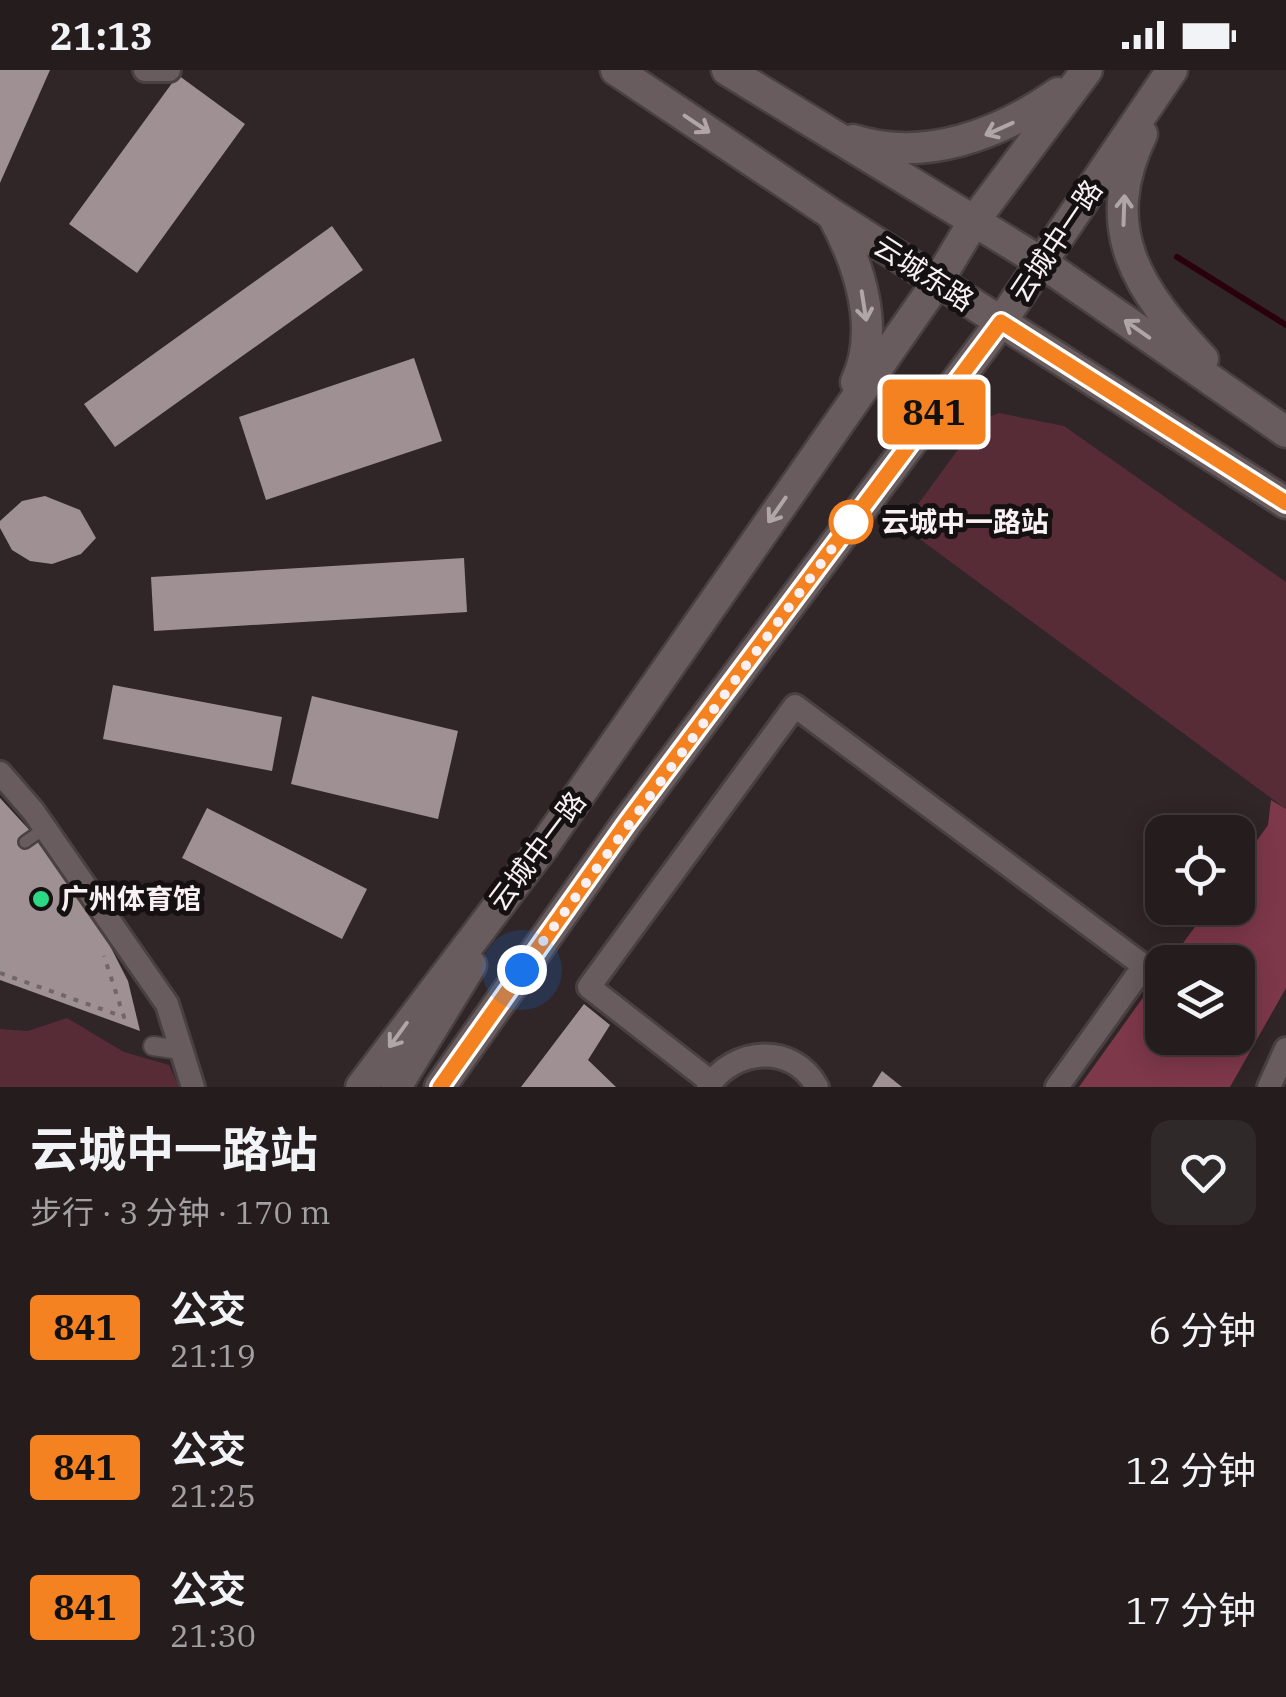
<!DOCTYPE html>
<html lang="zh">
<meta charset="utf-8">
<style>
:root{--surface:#241c1d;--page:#30292a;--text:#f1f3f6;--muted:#a3a1a4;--line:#413a3b}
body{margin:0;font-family:"IBM Plex Serif","Noto Sans SC",serif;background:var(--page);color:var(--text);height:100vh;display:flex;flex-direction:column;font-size:38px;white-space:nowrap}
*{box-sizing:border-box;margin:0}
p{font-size:32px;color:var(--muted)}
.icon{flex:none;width:55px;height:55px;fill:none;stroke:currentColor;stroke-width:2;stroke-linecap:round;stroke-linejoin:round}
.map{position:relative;height:1017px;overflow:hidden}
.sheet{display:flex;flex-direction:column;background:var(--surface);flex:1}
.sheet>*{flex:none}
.badge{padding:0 20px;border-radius:8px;font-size:35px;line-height:65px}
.fabs{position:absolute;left:1145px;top:745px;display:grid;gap:20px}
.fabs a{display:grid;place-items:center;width:110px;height:110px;border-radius:20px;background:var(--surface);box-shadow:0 5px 25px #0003,0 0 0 2px var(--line);font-size:50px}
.you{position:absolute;width:50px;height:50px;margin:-25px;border:8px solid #fff;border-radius:50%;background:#1a73e8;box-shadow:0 0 0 15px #1a73e833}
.map>.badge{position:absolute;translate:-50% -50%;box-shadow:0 0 0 5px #fff}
.round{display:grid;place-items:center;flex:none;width:105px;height:105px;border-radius:20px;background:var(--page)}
.head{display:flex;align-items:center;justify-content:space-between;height:170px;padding:0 30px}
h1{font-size:48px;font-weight:700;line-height:75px}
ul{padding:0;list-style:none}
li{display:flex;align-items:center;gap:30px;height:140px;padding:0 30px}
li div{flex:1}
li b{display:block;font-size:38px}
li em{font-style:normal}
li .badge{min-width:110px;font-weight:700;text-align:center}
.status{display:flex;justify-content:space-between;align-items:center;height:70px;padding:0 50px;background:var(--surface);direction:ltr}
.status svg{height:28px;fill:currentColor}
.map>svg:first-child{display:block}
</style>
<div class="status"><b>21:13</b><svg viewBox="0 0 49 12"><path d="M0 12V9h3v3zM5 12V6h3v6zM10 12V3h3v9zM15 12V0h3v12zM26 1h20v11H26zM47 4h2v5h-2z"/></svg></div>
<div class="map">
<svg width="1286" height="1017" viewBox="0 0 1286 1017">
<rect width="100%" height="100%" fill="#302527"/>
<g fill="#582c36">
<polygon points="999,343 1064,356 1286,512 1286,739 902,456 979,351"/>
<polygon points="67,948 124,982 169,995 179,1017 0,1017 0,959 28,961"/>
</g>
<polygon fill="#7d384a" points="1271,730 1286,739 1286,918 1230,1017 1079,1017 1162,901 1162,968 1238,968 1238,892 1169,892 1209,838 1238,838 1238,797 1268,755"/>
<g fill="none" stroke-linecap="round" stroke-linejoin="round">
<polyline stroke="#2a000c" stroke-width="6" points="1177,187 1286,255"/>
</g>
<g fill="#9f9193">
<polygon points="0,0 50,0 0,113"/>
<polygon points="178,5 245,54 137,203 69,154"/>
<polygon points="332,156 363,200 115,377 84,334"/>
<polygon points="414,288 442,371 266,430 239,347"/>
<polygon points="45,426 80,440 96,468 81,484 52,494 30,491 12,480 0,458 0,451 22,431"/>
<polygon points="464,488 467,542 154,561 151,507"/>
<polygon points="113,615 282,647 272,701 103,669"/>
<polygon points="312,626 458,661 438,749 291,714"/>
<polygon points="0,728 55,788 107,870 128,911 140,961 0,910"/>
<polygon points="207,738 367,819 342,869 182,788"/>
<polygon points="584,934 610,955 588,990 616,1017 521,1017"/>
<polygon points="882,1001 902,1017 872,1017"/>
</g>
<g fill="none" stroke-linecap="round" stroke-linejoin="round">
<g stroke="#494042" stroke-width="16">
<polyline id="service" points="25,772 45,758"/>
</g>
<g stroke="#494042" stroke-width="22">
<polyline id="pedestrian" points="153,976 181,980"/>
</g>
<g stroke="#494042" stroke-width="28">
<g id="minor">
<polyline points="145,0 169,0"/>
<polyline points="0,703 33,741 167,934 193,1017"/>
<polyline points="711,1012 589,917 795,636 1144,896 1057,1017"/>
<path d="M 708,1017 C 733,978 793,972 817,1017"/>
<polyline points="1269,1017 1286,979"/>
</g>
</g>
<g stroke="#494042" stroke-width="35">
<g id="secondary">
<polyline points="616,0 833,145 1286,433"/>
<polyline points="727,0 1041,192 1286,362"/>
<path d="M 1142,64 C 1096,159 1138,220 1203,289"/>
<path d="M 853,70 C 925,93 1000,64 1058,23"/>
<path d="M 833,146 C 859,194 881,259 856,312"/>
<polyline points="361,1017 543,777 938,211 974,151 1087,0"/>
<polyline points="396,1017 471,895"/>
<polyline points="440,1017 626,754 1001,252 1172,0"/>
</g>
</g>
<polyline stroke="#716769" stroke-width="4" stroke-dasharray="5 8" stroke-linecap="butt" points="0,903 124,947 104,886"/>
<use href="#service" stroke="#695c5e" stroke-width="11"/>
<use href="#pedestrian" stroke="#695c5e" stroke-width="18"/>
<use href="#minor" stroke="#695c5e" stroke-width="22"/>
<use href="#secondary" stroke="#695c5e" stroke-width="30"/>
</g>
<defs><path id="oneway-shaft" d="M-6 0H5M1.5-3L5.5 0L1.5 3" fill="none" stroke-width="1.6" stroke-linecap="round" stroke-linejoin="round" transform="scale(2.5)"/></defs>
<g stroke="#b0a6a8">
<use href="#oneway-shaft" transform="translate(697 54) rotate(34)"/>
<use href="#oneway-shaft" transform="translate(999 59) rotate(156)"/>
<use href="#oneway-shaft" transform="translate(1124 140) rotate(-88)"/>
<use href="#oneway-shaft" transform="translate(864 236) rotate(81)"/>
<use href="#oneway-shaft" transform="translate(1137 259) rotate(-145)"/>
<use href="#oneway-shaft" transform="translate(777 440) rotate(125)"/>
<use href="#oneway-shaft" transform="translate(398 965) rotate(126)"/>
</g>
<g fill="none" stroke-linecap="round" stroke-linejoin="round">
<g stroke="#fff" stroke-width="22">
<polyline id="line" points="440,1017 626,754 1001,252 1286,433"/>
</g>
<use href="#line" stroke="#f58220" stroke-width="15"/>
<polyline stroke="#f8f0f2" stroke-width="10" stroke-dasharray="0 18" points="522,900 856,446 851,452"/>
</g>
<circle fill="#fff" stroke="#f58220" stroke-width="5" cx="851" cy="452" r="20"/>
<circle fill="#2dd884" stroke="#151011" stroke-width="4" cx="41" cy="829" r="10"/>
<g text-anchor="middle" stroke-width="10" stroke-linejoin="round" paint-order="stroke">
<g font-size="28" fill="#f8f0f2" stroke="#151011">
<text transform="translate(1056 171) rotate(-56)" y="10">云城中一路</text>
<text transform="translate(924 203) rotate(33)" y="10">云城东路</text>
<text transform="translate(537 781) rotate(-53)" y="10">云城中一路</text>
</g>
<g font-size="28" font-weight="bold" fill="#f8f0f2" stroke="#151011" text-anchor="start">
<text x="881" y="462">云城中一路站</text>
</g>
<g font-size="28" font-weight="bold" fill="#f8f0f2" stroke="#151011" text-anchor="start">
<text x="61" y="839">广州体育馆</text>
</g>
</g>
</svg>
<div class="fabs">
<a><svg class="icon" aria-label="locate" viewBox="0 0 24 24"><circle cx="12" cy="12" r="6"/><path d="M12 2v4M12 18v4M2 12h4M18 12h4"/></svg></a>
<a><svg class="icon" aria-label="layers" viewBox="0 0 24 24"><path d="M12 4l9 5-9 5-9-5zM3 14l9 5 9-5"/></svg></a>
</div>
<div class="you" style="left:522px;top:900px"></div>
<b class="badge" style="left:934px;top:342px;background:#f58220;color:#111">841</b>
</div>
<section class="sheet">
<div class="head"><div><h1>云城中一路站</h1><p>步行 · 3 分钟 · 170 m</p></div><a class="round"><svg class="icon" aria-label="heart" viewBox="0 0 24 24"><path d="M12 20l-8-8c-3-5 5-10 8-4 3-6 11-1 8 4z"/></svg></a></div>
<ul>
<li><span class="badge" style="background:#f58220;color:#111">841</span><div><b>公交</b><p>21:19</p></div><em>6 分钟</em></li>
<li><span class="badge" style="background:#f58220;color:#111">841</span><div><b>公交</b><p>21:25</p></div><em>12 分钟</em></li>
<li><span class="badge" style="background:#f58220;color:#111">841</span><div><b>公交</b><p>21:30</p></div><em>17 分钟</em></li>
</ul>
</section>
